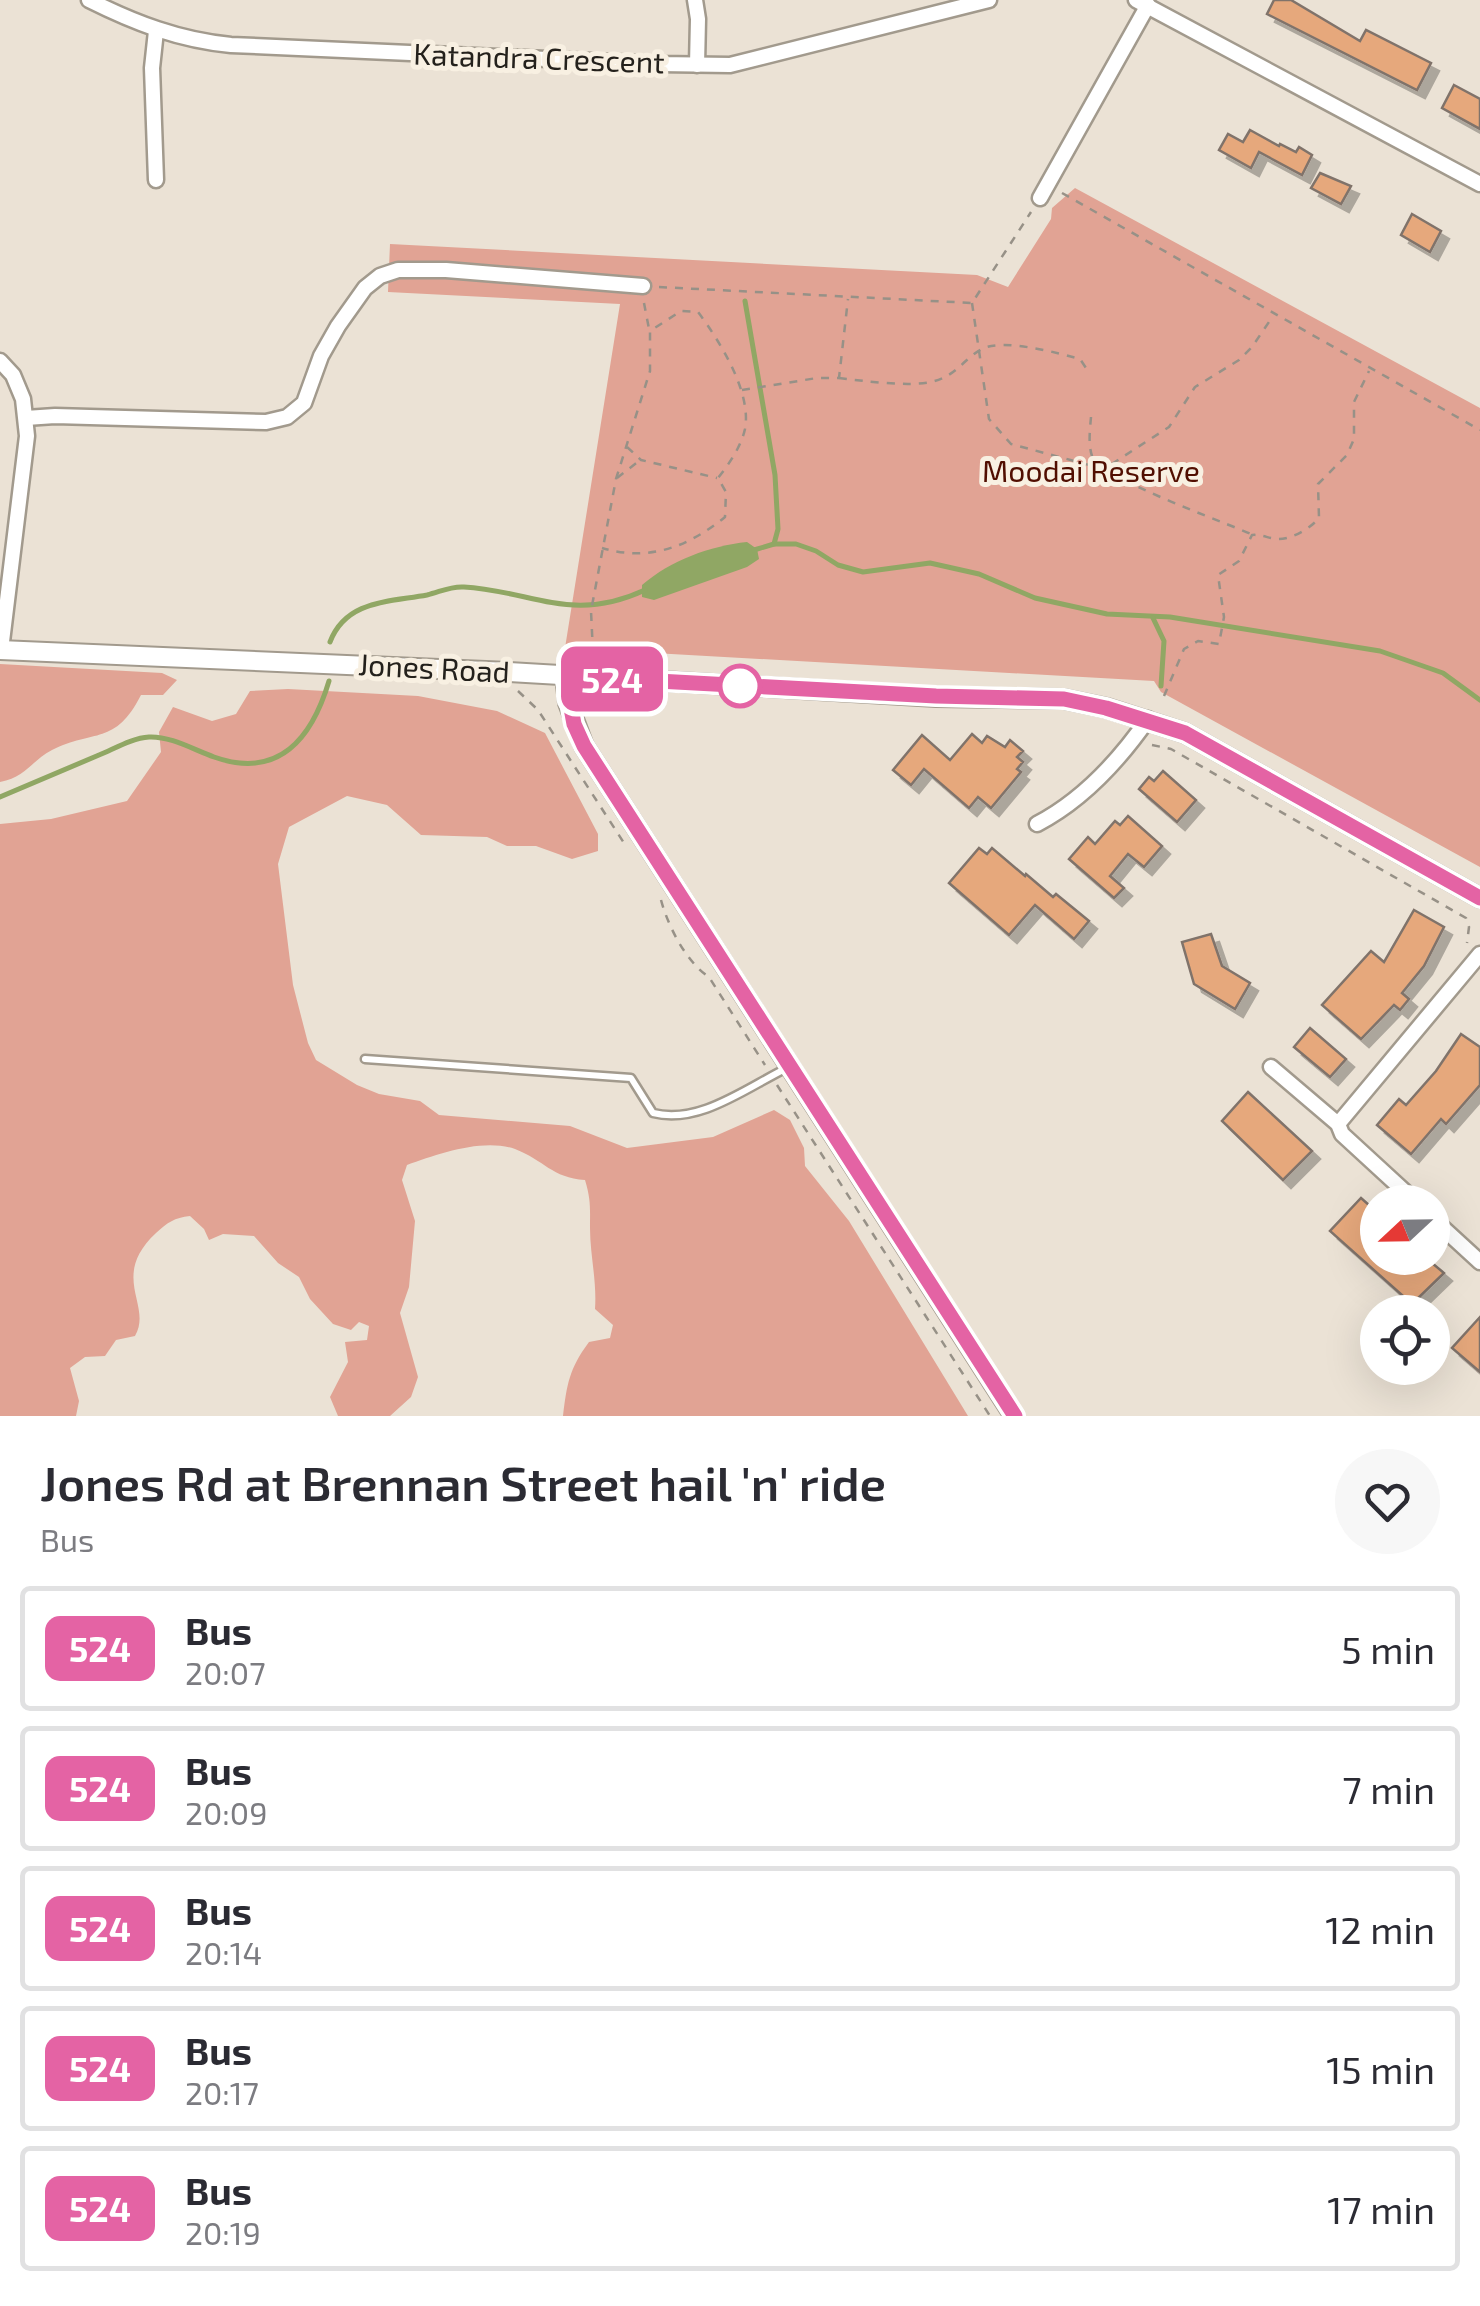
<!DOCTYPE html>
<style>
:root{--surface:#fff;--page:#f7f7f7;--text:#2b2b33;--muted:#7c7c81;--line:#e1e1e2}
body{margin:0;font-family:"Exo 2",sans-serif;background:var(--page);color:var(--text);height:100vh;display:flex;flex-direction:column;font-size:38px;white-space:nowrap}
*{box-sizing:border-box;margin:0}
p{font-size:32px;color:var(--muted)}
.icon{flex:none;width:55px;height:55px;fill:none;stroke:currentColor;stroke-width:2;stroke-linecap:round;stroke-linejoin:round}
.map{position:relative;height:1416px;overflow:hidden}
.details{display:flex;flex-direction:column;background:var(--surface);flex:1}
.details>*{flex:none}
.badge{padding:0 20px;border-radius:15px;font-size:35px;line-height:65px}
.needle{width:65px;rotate:248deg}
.controls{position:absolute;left:1360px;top:1185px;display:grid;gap:20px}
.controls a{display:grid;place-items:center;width:90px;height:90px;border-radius:50%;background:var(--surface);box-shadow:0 10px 40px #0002;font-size:50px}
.map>.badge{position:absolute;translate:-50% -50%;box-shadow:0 0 0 5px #fff}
.round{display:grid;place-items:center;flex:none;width:105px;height:105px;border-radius:52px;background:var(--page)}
.overview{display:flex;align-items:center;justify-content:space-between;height:170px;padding:0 40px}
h1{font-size:48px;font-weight:600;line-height:75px}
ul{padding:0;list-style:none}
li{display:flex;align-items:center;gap:30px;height:125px;margin:0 20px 15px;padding:0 20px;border:5px solid var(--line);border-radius:10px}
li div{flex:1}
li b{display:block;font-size:38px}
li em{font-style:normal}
li .badge{min-width:110px;font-weight:700;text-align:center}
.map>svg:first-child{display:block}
</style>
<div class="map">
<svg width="1480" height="1416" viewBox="0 0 1480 1416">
<defs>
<filter id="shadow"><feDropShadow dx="8" dy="8" stdDeviation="0" flood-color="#0004"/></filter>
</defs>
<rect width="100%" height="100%" fill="#ebe2d5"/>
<g fill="#e1a394">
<polygon points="1075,188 1480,408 1480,867 1161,692 1154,681 565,648 620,304 388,292 390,244 977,275 1008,287 1051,219 1052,208"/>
<path d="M 0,664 L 162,673 L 177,680 L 163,695 L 141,695 C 115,746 94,729 52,750 C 31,761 26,777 0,782 Z"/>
<path d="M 288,689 L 418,696 L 497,711 L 545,733 L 598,834 L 598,851 L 572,859 L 536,846 L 507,846 L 487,837 L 421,835 L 387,805 L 347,796 L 289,827 L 278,864 L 293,985 L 308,1043 L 316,1060 L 357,1085 L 379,1094 L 420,1101 L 439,1115 L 570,1126 L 627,1148 L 713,1137 L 774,1110 L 790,1120 L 804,1148 L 805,1166 L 849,1221 L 968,1416 L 563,1416 C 567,1384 569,1369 589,1342 L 610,1338 L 613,1325 L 595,1309 C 597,1281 590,1255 590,1228 C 590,1207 591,1200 585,1180 C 552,1178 544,1160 515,1149 C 482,1138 438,1154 407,1165 L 402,1180 L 415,1221 L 409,1287 L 400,1313 L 418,1377 L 411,1397 L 390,1416 L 338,1416 L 330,1397 L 348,1362 L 345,1342 L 367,1340 L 369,1326 L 359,1322 L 351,1330 L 333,1324 L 310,1299 L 299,1277 L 278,1263 L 254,1236 L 223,1234 L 209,1240 L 204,1229 L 190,1216 C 174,1218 168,1222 156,1233 C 109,1277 153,1305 135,1336 L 116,1340 L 105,1356 L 85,1357 L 70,1368 L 79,1401 L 76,1416 L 0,1416 L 0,824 L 51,819 L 127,801 L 161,752 L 159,732 L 173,707 L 212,721 L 236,714 L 250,691 Z"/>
</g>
<path fill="#90a764" d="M 747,542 L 757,549 L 759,559 L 747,567 L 654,600 L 642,597 L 642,585 C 671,560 710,546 747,542 Z"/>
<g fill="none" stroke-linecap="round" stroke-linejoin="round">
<g stroke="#90a764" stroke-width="5">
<polyline points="745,301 775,475 778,529 774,544"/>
<polyline points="754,550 774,544 796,544 816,551 838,565 863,572 930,563 979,574 1035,598 1107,614 1170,617 1380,651 1443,673 1480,700"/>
<polyline points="1153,618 1164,641 1161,686"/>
<path d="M 330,642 C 346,600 389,602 427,595 C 440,592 450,586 464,587 C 533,591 572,624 645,590"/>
<path d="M 0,797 C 33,783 66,769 99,755 C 114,749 132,738 149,737 C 171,736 194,750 214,757 C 279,780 312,738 329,681"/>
</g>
</g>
<g fill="#e6a87b" stroke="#80736b" stroke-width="2.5" filter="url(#shadow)">
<polygon points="1274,0 1291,0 1360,41 1366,30 1431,63 1417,90 1267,14"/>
<polygon points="1454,85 1480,99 1480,129 1442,108"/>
<polygon points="1250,130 1279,146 1280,144 1296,152 1299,147 1312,155 1302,175 1259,152 1251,168 1219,150 1228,134 1243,142"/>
<polygon points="1320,173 1351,186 1341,204 1311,188"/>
<polygon points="1412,214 1441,231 1430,252 1401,235"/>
<polygon points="972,734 982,743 987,736 1005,747 1010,740 1023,751 1017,757 1023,762 1017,769 1021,772 991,808 978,797 969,808 924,769 911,785 893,770 922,735 950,760"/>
<polygon points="1163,771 1196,800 1177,822 1139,789 1149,777 1154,781"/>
<polygon points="1128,816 1162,846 1144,867 1128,854 1110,876 1124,888 1114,898 1069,859 1088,837 1095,844 1115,821 1120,825"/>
<polygon points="979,848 987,854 992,848 1025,876 1026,874 1053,897 1056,894 1089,921 1074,939 1035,905 1009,935 949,883"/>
<polygon points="1414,910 1444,927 1424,966 1402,993 1409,999 1400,1010 1394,1005 1361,1039 1322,1005 1371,951 1384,962"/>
<polygon points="1211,934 1222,966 1250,983 1235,1009 1194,984 1182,942"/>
<polygon points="1310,1028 1346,1059 1330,1077 1294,1047"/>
<polygon points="1461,1034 1480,1047 1480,1085 1446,1124 1441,1119 1411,1154 1377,1125 1399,1099 1406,1105 1436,1071"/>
<polygon points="1248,1092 1312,1151 1283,1180 1222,1121"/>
<polygon points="1361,1198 1378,1213 1378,1258 1426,1258 1444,1273 1412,1304 1330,1231"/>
<polygon points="1480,1317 1480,1372 1452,1348"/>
</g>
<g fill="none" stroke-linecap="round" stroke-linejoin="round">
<g stroke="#a29a8d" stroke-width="11">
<path id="lane" d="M 365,1059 L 631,1078 L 653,1113 C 700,1125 747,1087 789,1067"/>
</g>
<g stroke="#a29a8d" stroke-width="19">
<g id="street">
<path d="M 89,0 C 135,23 179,40 231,45 L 659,64 L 730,65 L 989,0"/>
<polyline points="695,0 698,19 697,65"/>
<polyline points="1136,0 1480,184"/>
<polyline points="156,180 152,68 156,31"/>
<polyline points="1040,198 1148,5"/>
<polyline points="0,361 13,375 23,399 27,436 1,650"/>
<polyline points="26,418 55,416 266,422 287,417 304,403 321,356 338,326 365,288 380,276 398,270 446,270 643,286"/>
<path d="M 1037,824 C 1083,800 1118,762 1148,719"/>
<polyline points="1271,1067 1338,1124 1342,1134 1416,1202"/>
<polyline points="1338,1124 1480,954"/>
<polyline points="1432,1218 1480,1262"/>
</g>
</g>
<g stroke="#a29a8d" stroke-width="22">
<g id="secondary">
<polyline points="0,650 509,672 936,697 1064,699 1107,708 1185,733 1480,898"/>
<polyline points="565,676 568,703 584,746 1014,1416"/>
</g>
</g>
<g stroke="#979187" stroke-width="2.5" stroke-dasharray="8 8" stroke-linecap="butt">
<polyline points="1062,193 1480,430"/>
<polyline points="659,287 972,303 1031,212"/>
<polyline points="644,303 649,329"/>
<polyline points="972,303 989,419 1011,444 1104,469 1169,427 1195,387 1239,360 1252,347 1273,316"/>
<path d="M 839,378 C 864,381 907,387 931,382 C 957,376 962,360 982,349 C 1002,338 1059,353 1080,359 L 1086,368 L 1090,366"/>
<polyline points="742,390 817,378 839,378 848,299"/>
<path d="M 1091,417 C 1090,429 1088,444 1092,456 C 1100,478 1224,522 1251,534"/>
<polyline points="627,447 641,460 717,478"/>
<polyline points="617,478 639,461"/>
<path d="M 593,653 L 591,611 L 616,479 L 650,371 L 650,331 L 681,311 L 698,312 C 719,340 752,392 745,429 C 741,447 729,464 718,478 L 726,492 L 725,517 C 688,547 649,562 602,548"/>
<polyline points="518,691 538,710 624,843"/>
<path d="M 1164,696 L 1184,649 L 1198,641 L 1219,644 L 1224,617 L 1218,575 L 1239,561 L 1252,535 C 1262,534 1269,539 1279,539 C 1292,539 1311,528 1319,518 L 1318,484 L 1347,455 L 1354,439 L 1354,402 L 1369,371"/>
<polyline points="1152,745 1171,749 1466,918 1469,927 1467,943"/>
<path d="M 661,900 C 668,926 686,962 709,977 L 765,1065"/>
<polyline points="777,1085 990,1416"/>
</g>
<use href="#lane" stroke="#fff" stroke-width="6"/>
<use href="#street" stroke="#fff" stroke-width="14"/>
<use href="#secondary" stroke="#fff" stroke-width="18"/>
</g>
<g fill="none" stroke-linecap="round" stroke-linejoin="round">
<g stroke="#fff" stroke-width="22">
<polyline id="line" points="1015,1416 584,746 574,724 565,676 936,696 1064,699 1106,708 1185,733 1480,898"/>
</g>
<use href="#line" stroke="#e463a4" stroke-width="15"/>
</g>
<circle fill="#fff" stroke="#e463a4" stroke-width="5" cx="740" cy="686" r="20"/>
<g text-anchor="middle" stroke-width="10" stroke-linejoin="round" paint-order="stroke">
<g font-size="30" fill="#24211c" stroke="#f8f0e2">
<text transform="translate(539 59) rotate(2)" y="10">Katandra Crescent</text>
<text transform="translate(434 669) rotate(3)" y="10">Jones Road</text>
</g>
<g font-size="30" fill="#510e01" stroke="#f8f0e2">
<text x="1091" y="482">Moodai Reserve</text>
</g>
</g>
</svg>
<div class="controls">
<a><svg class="needle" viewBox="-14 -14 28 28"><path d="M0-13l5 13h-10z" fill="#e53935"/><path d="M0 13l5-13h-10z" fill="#7c7c81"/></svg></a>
<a><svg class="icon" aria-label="locate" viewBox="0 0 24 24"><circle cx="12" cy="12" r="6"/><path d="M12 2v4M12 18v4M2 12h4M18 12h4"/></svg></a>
</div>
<b class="badge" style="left:612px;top:679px;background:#e463a4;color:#fff">524</b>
</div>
<section class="details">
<div class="overview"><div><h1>Jones Rd at Brennan Street hail 'n' ride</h1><p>Bus</p></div><a class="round"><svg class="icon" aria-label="heart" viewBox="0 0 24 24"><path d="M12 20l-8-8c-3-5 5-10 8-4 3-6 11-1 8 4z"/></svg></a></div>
<ul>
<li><span class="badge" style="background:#e463a4;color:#fff">524</span><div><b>Bus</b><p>20:07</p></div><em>5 min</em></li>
<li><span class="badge" style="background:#e463a4;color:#fff">524</span><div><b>Bus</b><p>20:09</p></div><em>7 min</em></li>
<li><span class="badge" style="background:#e463a4;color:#fff">524</span><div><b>Bus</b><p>20:14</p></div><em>12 min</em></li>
<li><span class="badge" style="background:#e463a4;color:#fff">524</span><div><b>Bus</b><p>20:17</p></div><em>15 min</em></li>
<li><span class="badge" style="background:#e463a4;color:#fff">524</span><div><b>Bus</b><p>20:19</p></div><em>17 min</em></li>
</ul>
</section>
